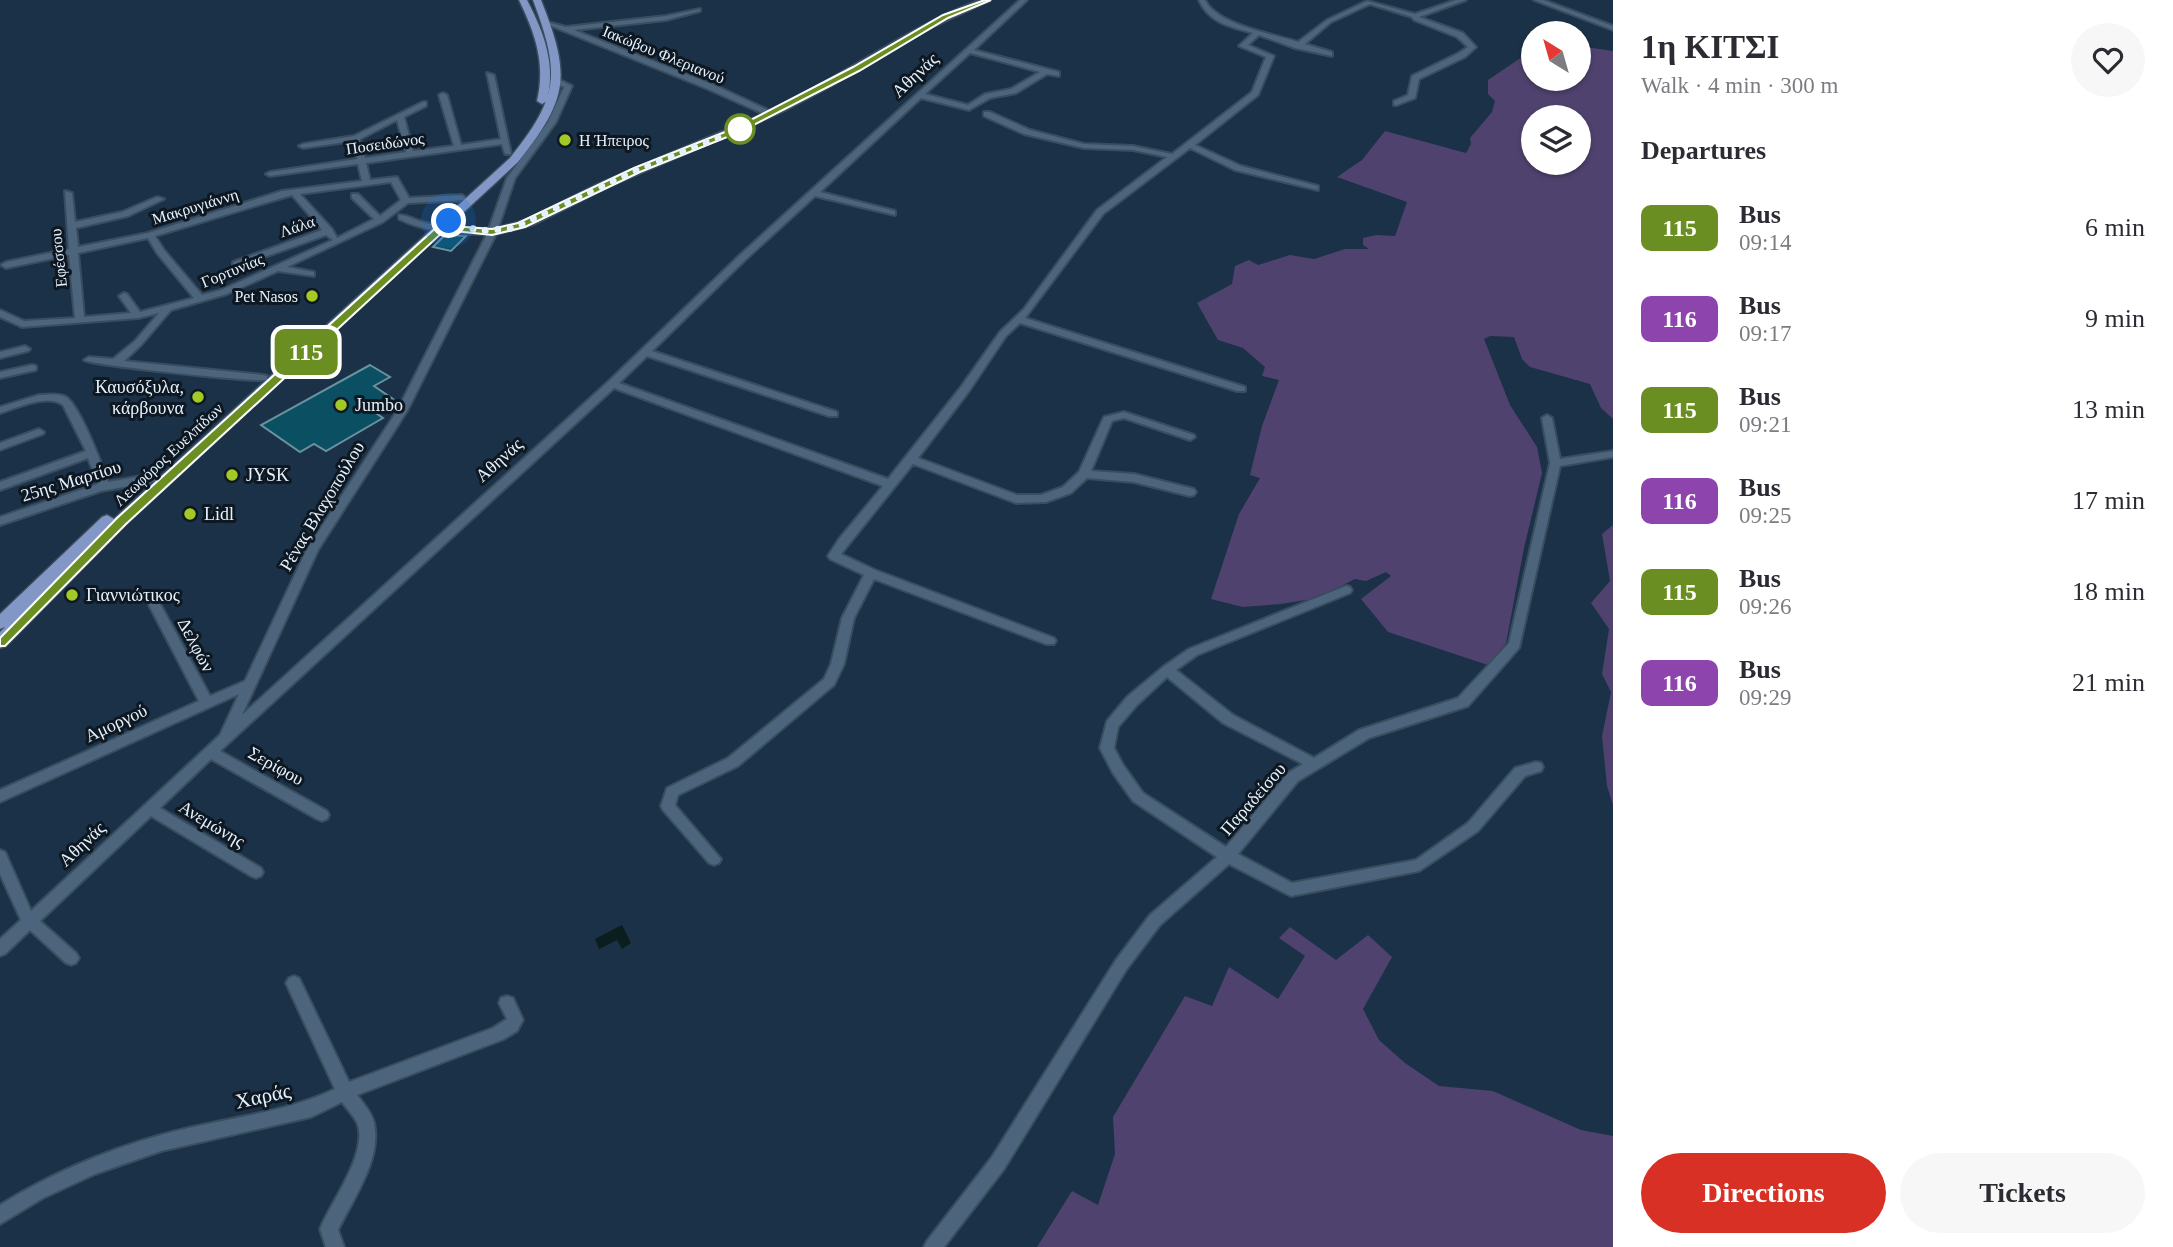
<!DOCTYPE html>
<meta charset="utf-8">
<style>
:root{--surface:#fff;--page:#f7f7f7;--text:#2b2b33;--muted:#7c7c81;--accent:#d93025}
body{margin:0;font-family:"Times New Roman",serif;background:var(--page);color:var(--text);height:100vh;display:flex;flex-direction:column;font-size:26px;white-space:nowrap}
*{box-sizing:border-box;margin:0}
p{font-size:23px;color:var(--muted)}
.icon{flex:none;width:38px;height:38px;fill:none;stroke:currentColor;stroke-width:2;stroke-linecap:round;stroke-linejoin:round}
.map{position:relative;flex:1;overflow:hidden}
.side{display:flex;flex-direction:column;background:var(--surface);width:560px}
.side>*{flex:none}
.badge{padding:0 14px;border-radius:10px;font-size:24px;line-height:46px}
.needle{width:46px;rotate:323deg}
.controls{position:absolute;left:1521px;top:21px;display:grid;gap:14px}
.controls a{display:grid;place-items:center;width:70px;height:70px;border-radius:50%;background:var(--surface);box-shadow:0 2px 5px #0004;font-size:35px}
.you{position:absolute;width:35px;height:35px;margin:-18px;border:5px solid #fff;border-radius:50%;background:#1a73e8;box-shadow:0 0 0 10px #1a73e833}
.map>.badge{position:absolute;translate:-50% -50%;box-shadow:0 0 0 4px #fff}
h2{padding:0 28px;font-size:26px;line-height:63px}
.round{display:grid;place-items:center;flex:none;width:74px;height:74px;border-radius:37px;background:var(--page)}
.headline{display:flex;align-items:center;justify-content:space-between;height:119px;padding:0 28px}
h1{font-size:33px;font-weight:700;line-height:52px}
.primary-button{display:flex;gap:14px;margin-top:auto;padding:14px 28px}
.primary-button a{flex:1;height:80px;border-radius:42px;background:var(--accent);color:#fff;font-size:28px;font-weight:700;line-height:80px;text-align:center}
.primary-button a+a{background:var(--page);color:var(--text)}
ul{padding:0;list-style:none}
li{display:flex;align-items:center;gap:21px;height:91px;padding:0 28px}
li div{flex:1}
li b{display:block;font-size:26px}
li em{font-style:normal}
li .badge{min-width:77px;font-weight:700;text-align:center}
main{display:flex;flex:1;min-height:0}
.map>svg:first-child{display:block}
</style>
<main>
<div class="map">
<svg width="1613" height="1247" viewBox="0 0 1613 1247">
<rect width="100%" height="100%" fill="#1a3147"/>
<g fill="#50426e" fill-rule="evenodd">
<path d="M 1579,46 L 1613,51 L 1613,419 L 1601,408 L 1590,384 L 1530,367 L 1522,359 L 1514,337 L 1490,336 L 1484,339 L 1510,405 L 1537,447 L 1542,473 L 1524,548 L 1506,643 L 1488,665 L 1388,632 L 1361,599 L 1391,576 L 1386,572 L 1366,581 L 1355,579 L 1318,598 L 1281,604 L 1243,607 L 1211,599 L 1239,514 L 1260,478 L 1250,475 L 1262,426 L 1279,380 L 1262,376 L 1265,367 L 1243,348 L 1218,340 L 1197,303 L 1232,284 L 1235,266 L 1249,260 L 1258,265 L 1290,255 L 1314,259 L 1345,249 L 1369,249 L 1363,245 L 1363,238 L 1376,235 L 1395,236 L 1407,202 L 1337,177 L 1362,160 L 1385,131 L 1466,153 L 1471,144 L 1470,138 L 1492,112 L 1495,101 L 1488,94 L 1488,80 L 1522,57 L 1533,53 L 1533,79 L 1578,79 ZM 1533,117 L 1578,117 L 1578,163 L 1533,163 Z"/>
<polygon points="1613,525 1613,805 1607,786 1602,736 1611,692 1602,674 1609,629 1591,603 1610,581 1602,534"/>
<polygon points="1290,927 1336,960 1368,935 1392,957 1363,1009 1379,1040 1405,1063 1439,1086 1493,1091 1581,1130 1613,1136 1613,1247 1037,1247 1072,1191 1098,1205 1115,1154 1113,1117 1185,996 1212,1006 1229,967 1278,999 1305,956 1279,938"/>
</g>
<polygon fill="#0c1d1d" points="622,925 631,943 622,949 617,940 599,949 595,939"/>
<g fill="#0b4f62" stroke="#69919f" stroke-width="2">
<polygon points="453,235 466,236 451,251 433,247 444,236"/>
<polygon points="370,365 390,377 374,386 393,399 373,411 383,418 326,451 314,444 300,452 261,425"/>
</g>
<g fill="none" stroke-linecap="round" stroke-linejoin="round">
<g stroke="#394d5e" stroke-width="4">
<g id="minor">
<path d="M 981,0 L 990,0 L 919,33 L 830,86 L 783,111 L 605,188 L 534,224 L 496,234 L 407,411 L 318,550 L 242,715 L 608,382 L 739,256 L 1020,0 L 1027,0 L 974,50 L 1059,72 L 1059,76 L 1047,74 L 1016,93 L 990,98 L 969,110 L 921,98 L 820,192 L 895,211 L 895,215 L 815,196 L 745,260 L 652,351 L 837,412 L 837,416 L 829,416 L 647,356 L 619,383 L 888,479 L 961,387 L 1000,332 L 1024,309 L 1097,210 L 1167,157 L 1133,150 L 1084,148 L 1024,134 L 984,116 L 984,112 L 990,112 L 1030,130 L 1084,144 L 1133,146 L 1172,154 L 1252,92 L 1266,57 L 1239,46 L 1253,33 C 1231,27 1209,23 1199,0 L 1205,0 C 1217,25 1273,34 1298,42 L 1327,20 L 1367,1 L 1415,14 L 1456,0 L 1466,0 L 1419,17 L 1463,33 L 1476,47 L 1465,57 L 1419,79 L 1415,98 L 1397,105 L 1394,105 L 1394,101 L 1408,95 L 1412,76 L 1459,53 L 1468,47 L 1457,37 L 1414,20 L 1412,17 L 1370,4 L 1331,22 L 1305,44 L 1332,52 L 1332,56 L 1295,48 L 1259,35 L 1248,45 L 1274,56 L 1258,95 L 1195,145 L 1241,166 L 1318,186 L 1318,190 L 1235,170 L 1190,148 L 1103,214 L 1025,318 L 1245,387 L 1245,391 L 1237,391 L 1020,323 L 1006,336 L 969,391 L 918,458 L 1017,495 L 1041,495 L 1063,487 L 1079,472 L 1104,417 L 1124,412 L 1194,435 L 1195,437 L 1190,440 L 1124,418 L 1112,421 L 1091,471 L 1134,474 L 1194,489 L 1196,492 L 1194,495 L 1190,496 L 1134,482 L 1087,478 L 1071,493 L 1046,502 L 1016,503 L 913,464 L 841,554 L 875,570 L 1054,638 L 1056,641 L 1054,644 L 1046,644 L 874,579 L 854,618 L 844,664 L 834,685 L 738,766 L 678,795 L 675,805 L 721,859 L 719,863 L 714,865 L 709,863 L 663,810 L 661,806 L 667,788 L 728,758 L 824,679 L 831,664 L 842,618 L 864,575 L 830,559 L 828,556 L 839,539 L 883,486 L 614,388 L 220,751 L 327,811 L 329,815 L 327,819 L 322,821 L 317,819 L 211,759 L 160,808 L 261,868 L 263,872 L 261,876 L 256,878 L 251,876 L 151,816 L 40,921 L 76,953 L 79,958 L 76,963 L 71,965 L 66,963 L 30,930 L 5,954 L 0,956 L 0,939 L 21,920 L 0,874 L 0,850 L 5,852 L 31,911 L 220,735 L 239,694 L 0,802 L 0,790 L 199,701 L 149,605 L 151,602 L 159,602 L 210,696 L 245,681 L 307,549 L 397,411 L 487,234 C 457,234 425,232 399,219 L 399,215 C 408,215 417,221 426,223 C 446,228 468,229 489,229 L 507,178 L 548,122 L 564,87 L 554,84 L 554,80 L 560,80 L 572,86 L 556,122 L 515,178 L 498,228 L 527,220 L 599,184 L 764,114 L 708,89 L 544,23 L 544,21 L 566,27 L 666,16 L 700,9 L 700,11 L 666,20 L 574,30 L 714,85 L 770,111 C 842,78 906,28 981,0 ZM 970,53 L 1040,72 L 1011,89 L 985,94 L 968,105 L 925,94 Z"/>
<polygon points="1534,0 1543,0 1613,26 1613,30"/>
<path d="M 487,73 L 494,75 L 511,154 L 505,154 L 502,144 L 366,163 L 370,180 L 397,177 L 409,198 L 462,195 L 466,198 L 465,200 L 408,203 L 383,222 L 287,267 L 314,272 L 314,276 L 278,271 L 227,294 L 171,310 L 141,345 L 124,361 L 263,375 L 267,376 L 267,380 C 251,382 92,365 84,360 L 89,357 L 113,359 L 135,341 L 159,313 L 138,318 L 22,327 L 0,317 L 0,310 L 24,321 L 75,318 L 69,255 L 6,268 L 1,265 L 6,262 L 69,249 L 65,191 L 72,193 L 75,222 L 122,212 L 157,197 L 164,199 L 128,216 L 76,228 L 78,247 L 148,233 L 282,191 L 362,181 L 358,164 L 270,176 L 266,174 L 270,172 L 357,159 L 353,141 L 303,148 L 299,146 L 303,144 L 354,136 L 423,102 L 426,102 L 426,106 L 404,117 L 413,151 L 454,146 L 439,95 L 443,93 L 447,95 L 461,145 L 501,139 ZM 397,120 L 406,152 L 365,158 L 360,139 ZM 391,182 L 401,200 L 380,216 L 358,194 L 352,194 L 352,198 L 374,219 L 337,238 L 332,229 L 300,194 ZM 292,195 L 322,230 L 233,262 L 233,266 L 239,266 L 326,235 L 333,240 L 221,290 L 202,295 L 164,250 L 155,236 ZM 148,238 L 157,253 L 194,298 L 140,312 L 127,294 L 124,293 L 119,296 L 131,313 L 84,317 L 78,253 Z"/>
<polygon points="25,346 30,349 28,351 0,358 0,352"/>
<polygon points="32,365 36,366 36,370 0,378 0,372"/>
<path d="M 39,395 C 47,395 59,393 66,397 C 80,406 102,465 108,482 L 153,474 L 158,478 L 157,481 L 101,491 L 0,525 L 0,517 L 98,484 L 88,458 L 0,490 L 0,482 L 86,451 L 63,405 C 47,393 17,408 0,413 L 0,407 Z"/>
<path d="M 1547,415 L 1552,418 L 1560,459 L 1613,451 L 1613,457 L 1560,466 L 1519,648 L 1468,706 L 1369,738 L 1298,781 L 1238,854 L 1292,883 L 1416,860 L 1468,823 L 1515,768 L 1536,762 L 1541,763 L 1543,767 L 1541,771 L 1525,776 L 1478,831 L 1419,871 L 1291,896 L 1229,864 L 1160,925 L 1126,970 L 1004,1169 L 944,1247 L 924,1247 L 927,1241 L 992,1157 L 1116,960 L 1150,915 L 1217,857 L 1133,801 L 1113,773 L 1100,748 L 1107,721 L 1127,697 L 1163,667 L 1189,649 L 1346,586 L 1350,587 L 1352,590 L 1350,593 L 1197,655 L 1176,670 L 1233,715 L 1314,758 L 1359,730 L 1458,698 L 1509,643 L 1550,463 L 1542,418 ZM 1167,677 L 1223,723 L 1303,764 L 1288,773 L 1226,847 L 1143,793 L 1123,765 L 1114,748 L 1118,727 L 1137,705 Z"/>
<polygon points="39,429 44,432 43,434 0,450 0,443"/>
<path d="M 294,976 L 299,978 L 349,1082 L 493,1028 L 507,1019 L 499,1003 L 501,998 L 507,996 L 513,998 L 523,1020 L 517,1031 L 504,1039 L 357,1095 C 363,1103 372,1113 374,1123 C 382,1159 353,1199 338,1230 L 344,1247 L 326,1247 L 320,1229 C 331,1202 367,1155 358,1125 C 356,1118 347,1109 342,1102 L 311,1117 L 161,1151 L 95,1174 L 43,1198 L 0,1224 L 0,1205 C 50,1174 104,1151 161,1135 C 218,1118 281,1115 335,1089 L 286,983 L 289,978 Z"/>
</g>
</g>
<g stroke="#394d5e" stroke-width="3">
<g id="major">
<path d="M 519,0 L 527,0 C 544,33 556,64 547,101 L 542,104 L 537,101 C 546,64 535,33 519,0 Z"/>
<path d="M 533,0 L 541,0 C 571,76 569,98 518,162 L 126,524 L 6,646 L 0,648 L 0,632 L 5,627 L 0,629 L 0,614 L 102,517 L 107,515 L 114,519 L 510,158 C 560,96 560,73 533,0 Z"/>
</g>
</g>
<use href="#minor" fill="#4c657d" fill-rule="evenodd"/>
<use href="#major" fill="#8397c7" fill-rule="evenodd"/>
</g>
<polygon fill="#6b8e23" stroke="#fff" stroke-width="2" points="985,0 991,0 948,18 859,71 742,131 640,172 525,227 492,235 445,230 126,524 5,646 0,646 0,638 117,518 439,225 492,229 518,223 634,168 735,128 853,67 943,15"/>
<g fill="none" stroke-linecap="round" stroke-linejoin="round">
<polyline stroke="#e5f1fc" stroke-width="7" stroke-dasharray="0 12.6" points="449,221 480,231 514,228 637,170 740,129"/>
</g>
<circle fill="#fff" stroke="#6b8e23" stroke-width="3.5" cx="740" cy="129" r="14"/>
<g fill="#a3c926" stroke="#0e1822" stroke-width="2.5">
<circle cx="565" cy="140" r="7"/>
<circle cx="312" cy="296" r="7"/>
<circle cx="198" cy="397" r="7"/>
<circle cx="341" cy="405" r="7"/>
<circle cx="232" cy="475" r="7"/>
<circle cx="190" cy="514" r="7"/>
<circle cx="72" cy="595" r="7"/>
</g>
<g text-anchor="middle" stroke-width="6" stroke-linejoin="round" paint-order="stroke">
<g font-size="16" fill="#e5f1fc" stroke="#0e1822">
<text transform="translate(664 54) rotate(22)" y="6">Ιακώβου Φλεριανού</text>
<text transform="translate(385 143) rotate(-8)" y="6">Ποσειδώνος</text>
<text transform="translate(195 206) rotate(-17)" y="6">Μακρυγιάννη</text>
<text transform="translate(297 226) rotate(-19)" y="6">Λάλα</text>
<text transform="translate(58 258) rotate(-96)" y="6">Εφέσσου</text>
<text transform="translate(232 270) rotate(-22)" y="6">Γορτυνίας</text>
<text transform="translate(168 454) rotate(-43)" y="6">Λεωφόρος Ευελπίδων</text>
</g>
<g font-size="16" fill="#e5f1fc" stroke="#0e1822" text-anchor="start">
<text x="579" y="146">Η Ήπειρος</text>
<text x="298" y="302" text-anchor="end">Pet Nasos</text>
</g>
<g font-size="18" fill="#e5f1fc" stroke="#0e1822">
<text transform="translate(915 75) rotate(-43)" y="6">Αθηνάς</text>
<text transform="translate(499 460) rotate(-42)" y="6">Αθηνάς</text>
<text transform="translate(71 481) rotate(-17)" y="6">25ης Μαρτίου</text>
<text transform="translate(322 506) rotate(-59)" y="6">Ρένας Βλαχοπούλου</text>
<text transform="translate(196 645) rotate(62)" y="6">Δελφών</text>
<text transform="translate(116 723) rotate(-25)" y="6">Αμοργού</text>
<text transform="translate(276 766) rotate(29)" y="6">Σερίφου</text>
<text transform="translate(1253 799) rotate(-49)" y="6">Παραδείσου</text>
<text transform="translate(212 824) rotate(31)" y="6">Ανεμώνης</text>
<text transform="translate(82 844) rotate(-43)" y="6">Αθηνάς</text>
</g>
<g font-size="18" fill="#e5f1fc" stroke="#0e1822" text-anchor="start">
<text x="184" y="393" text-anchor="end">Καυσόξυλα,<tspan x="184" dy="21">κάρβουνα</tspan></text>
<text x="355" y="411">Jumbo</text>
<text x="246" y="481">JYSK</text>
<text x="204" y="520">Lidl</text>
<text x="86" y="601">Γιαννιώτικος</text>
</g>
<g font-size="21" fill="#e5f1fc" stroke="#0e1822">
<text transform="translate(263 1096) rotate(-12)" y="7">Χαράς</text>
</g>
</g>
</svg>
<div class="controls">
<a><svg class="needle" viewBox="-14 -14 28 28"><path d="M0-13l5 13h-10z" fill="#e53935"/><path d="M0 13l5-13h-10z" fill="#7c7c81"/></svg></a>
<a><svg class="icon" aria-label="layers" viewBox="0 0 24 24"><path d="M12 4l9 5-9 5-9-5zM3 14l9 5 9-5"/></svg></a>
</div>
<div class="you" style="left:449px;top:221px"></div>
<b class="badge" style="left:306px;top:352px;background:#6b8e23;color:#fff">115</b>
</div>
<section class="side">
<div class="headline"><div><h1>1η ΚΙΤΣΙ</h1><p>Walk · 4 min · 300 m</p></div><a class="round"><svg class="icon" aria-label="heart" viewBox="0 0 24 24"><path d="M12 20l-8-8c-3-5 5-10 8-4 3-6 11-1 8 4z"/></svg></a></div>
<h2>Departures</h2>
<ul>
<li><span class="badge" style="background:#6b8e23;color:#fff">115</span><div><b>Bus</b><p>09:14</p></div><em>6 min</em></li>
<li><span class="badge" style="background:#8e44ad;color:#fff">116</span><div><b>Bus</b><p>09:17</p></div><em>9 min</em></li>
<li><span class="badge" style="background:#6b8e23;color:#fff">115</span><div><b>Bus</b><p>09:21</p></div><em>13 min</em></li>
<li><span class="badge" style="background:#8e44ad;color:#fff">116</span><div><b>Bus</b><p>09:25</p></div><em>17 min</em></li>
<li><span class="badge" style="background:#6b8e23;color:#fff">115</span><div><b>Bus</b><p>09:26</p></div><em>18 min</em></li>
<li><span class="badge" style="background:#8e44ad;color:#fff">116</span><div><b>Bus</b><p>09:29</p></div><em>21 min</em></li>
</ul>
<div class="primary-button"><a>Directions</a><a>Tickets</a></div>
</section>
</main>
